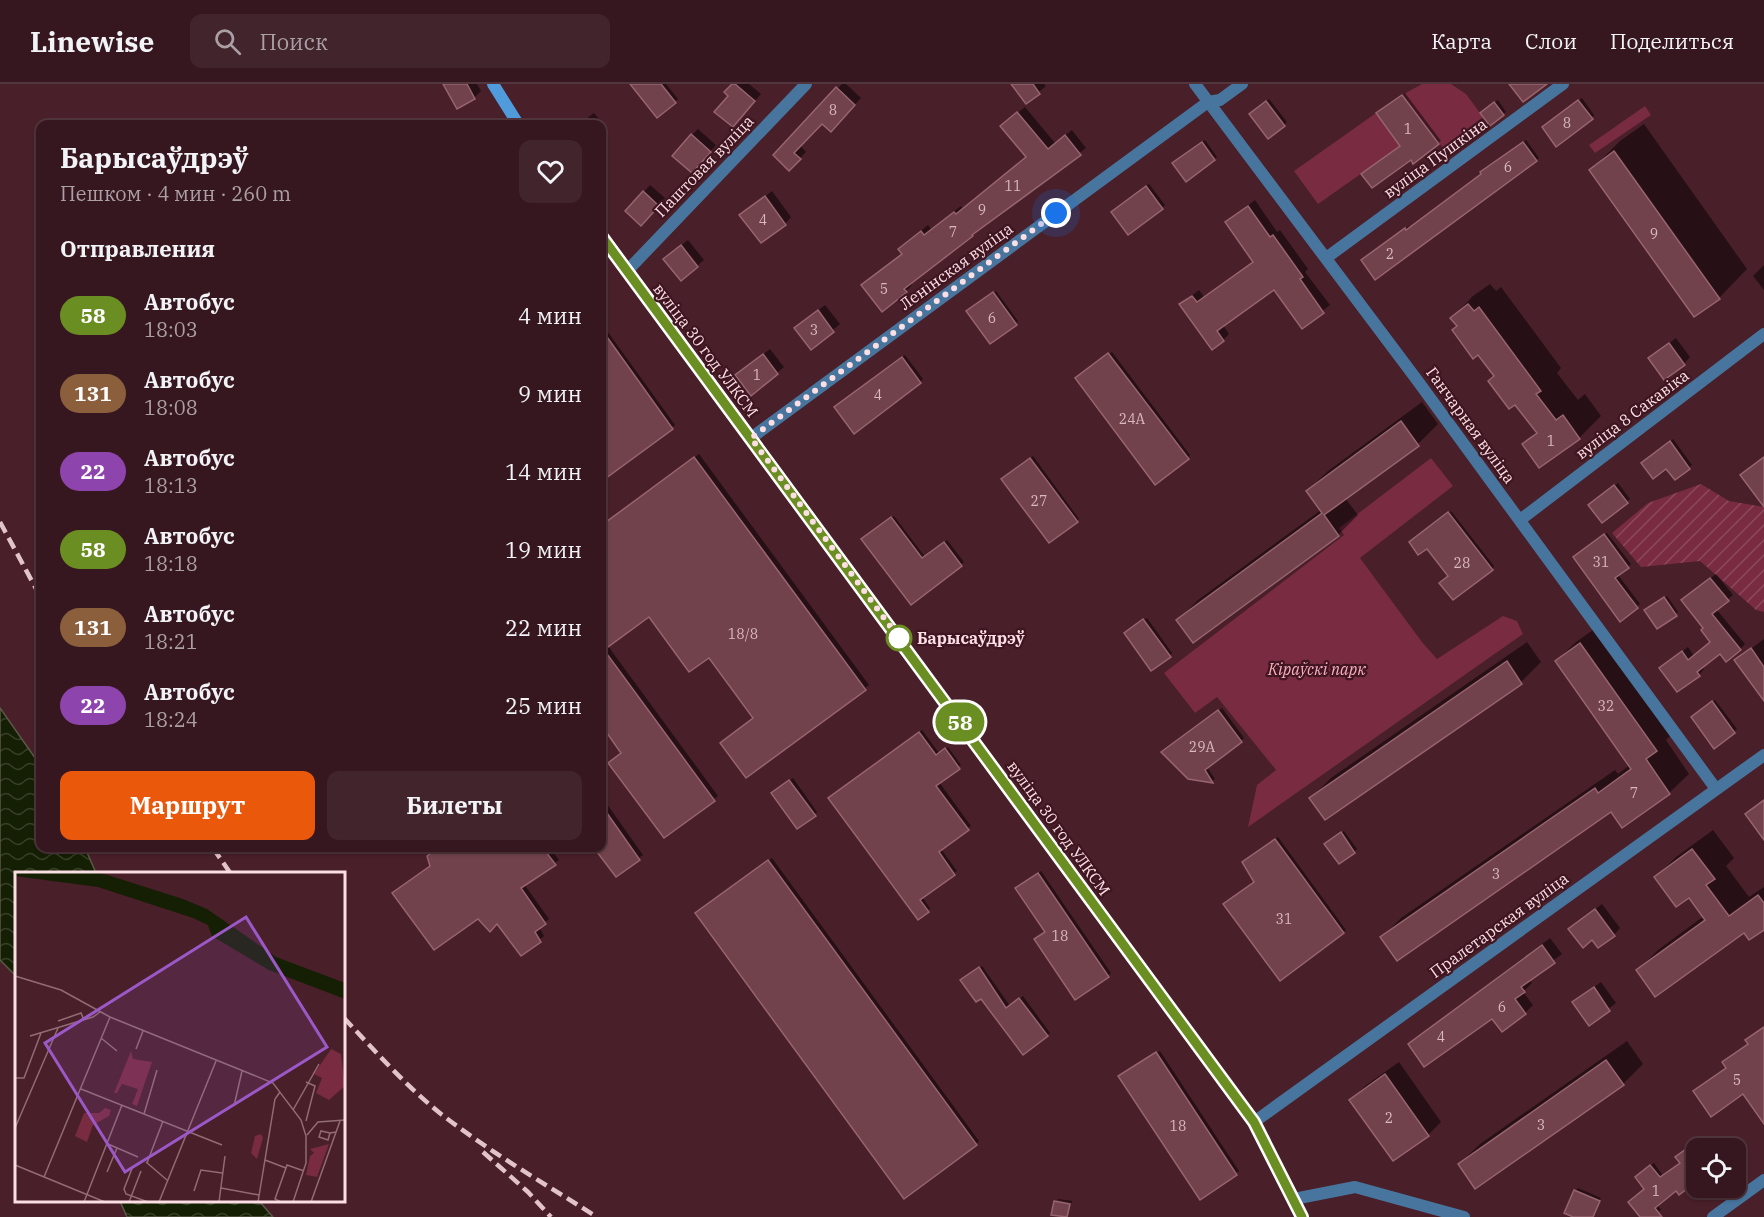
<!DOCTYPE html>
<html lang="ru">
<meta charset="utf-8">
<style>
:root{--surface:#37171f;--page:#42242c;--text:#f1f3f6;--muted:#aa9fa4;--line:#51363d;--accent:#ea580c}
body{margin:0;font-family:"IBM Plex Serif",serif;background:var(--page);color:var(--text);height:100vh;display:flex;flex-direction:column;font-size:22px;white-space:nowrap}
*{box-sizing:border-box;margin:0}
p{font-size:20px;color:var(--muted)}
.icon{flex:none;width:33px;height:33px;fill:none;stroke:currentColor;stroke-width:2;stroke-linecap:round;stroke-linejoin:round}
.map{position:relative;flex:1;overflow:hidden}
.side{position:absolute;left:36px;top:36px;width:570px;height:732px;display:flex;flex-direction:column;background:var(--surface);border-radius:12px;box-shadow:0 2px 4px #0004,0 0 0 2px var(--line)}
.side>*{flex:none}
.badge{padding:0 12px;border-radius:20px;font-size:21px;line-height:39px}
.controls{position:absolute;left:1686px;top:1054px;display:grid;gap:12px}
.controls a{display:grid;place-items:center;width:60px;height:60px;border-radius:12px;background:var(--surface);box-shadow:0 2px 4px #0004,0 0 0 2px var(--line);font-size:30px}
.you{position:absolute;width:30px;height:30px;margin:-15px;border:4px solid #fff;border-radius:50%;background:#1a73e8;box-shadow:0 0 0 9px #1a73e833}
.map>.badge{position:absolute;translate:-50% -50%;box-shadow:0 0 0 3px #fff}
h2{padding:0 24px;font-size:22px;line-height:54px}
.round{display:grid;place-items:center;flex:none;width:63px;height:63px;border-radius:12px;background:var(--page)}
.overview{display:flex;align-items:center;justify-content:space-between;height:102px;padding:0 24px}
h1{font-size:28px;font-weight:700;line-height:45px}
.cta{display:flex;gap:12px;margin-top:auto;padding:12px 24px}
.cta a{flex:1;height:69px;border-radius:12px;background:var(--accent);color:#fff;font-size:24px;font-weight:700;line-height:69px;text-align:center}
.cta a+a{background:var(--page);color:var(--text)}
ul{padding:0;list-style:none}
li{display:flex;align-items:center;gap:18px;height:78px;padding:0 24px}
li div{flex:1}
li b{display:block;font-size:22px}
li em{font-style:normal}
li .badge{min-width:66px;font-weight:700;text-align:center}
header{display:flex;align-items:center;gap:36px;box-sizing:border-box;height:84px;padding:0 30px;background:var(--surface);border-bottom:2px solid var(--line)}
header strong{font-size:28px}
nav{display:flex;gap:33px;margin-inline-start:auto;font-size:21px}
.search{width:420px;height:54px;background:var(--page);display:flex;align-items:center;gap:15px;box-sizing:border-box;padding:0 21px;border-radius:12px;color:var(--muted);font-size:22px}
.map>svg:first-child{display:block}
</style>
<header>
<strong>Linewise</strong>
<div class="search"><svg class="icon" aria-label="search" viewBox="0 0 24 24"><circle cx="10" cy="10" r="6"/><path d="M15 15l6 6"/></svg>Поиск</div>
<nav><a>Карта</a><a>Слои</a><a>Поделиться</a></nav>
</header>
<div class="map">
<svg width="1764" height="1133" viewBox="0 0 1764 1133">
<defs>
<pattern id="garden-furrows" width="10" height="10" patternUnits="userSpaceOnUse" patternTransform="scale(1.5)"><rect width="10" height="10" fill="#782b41"/><path d="M-1 1l2-2M0 10L10 0M9 11l2-2" fill="none" stroke="#8c495c"/></pattern>
<pattern id="water-waves" width="16" height="10" patternUnits="userSpaceOnUse" patternTransform="scale(1.5)"><rect width="16" height="10" fill="#151f04"/><path d="M0 5q4-4 8 0t8 0" fill="none" stroke="#383f28"/></pattern>
</defs>
<rect width="100%" height="100%" fill="#491f29"/>
<g fill="#782b41">
<polygon points="1422,0 1451,0 1466,10 1483,33 1443,64 1402,11"/>
<polygon points="1645,22 1651,31 1595,69 1589,61"/>
<polygon points="1376,29 1410,77 1382,75 1318,120 1294,87"/>
<polygon points="1431,374 1453,402 1360,474 1422,558 1437,575 1503,532 1517,537 1523,550 1248,743 1257,701 1276,686 1217,613 1195,629 1164,589 1344,451 1339,444"/>
</g>
<polygon fill="url(#garden-furrows)" points="1701,400 1729,417 1764,423 1764,528 1756,526 1700,477 1641,483 1612,449 1648,419"/>
<g fill="url(#water-waves)" stroke="#5a5947" stroke-width="1.5">
<polygon points="0,624 40,681 40,764 85,764 96,789 16,790 16,892 0,876"/>
<polygon points="120,1117 259,1117 273,1133 127,1133"/>
</g>
<g fill="#0007">
<polygon points="445,0 477,0 481,7 474,14 458,23"/>
<polygon points="632,0 666,0 678,15 658,32"/>
<polygon points="734,0 749,0 761,10 739,35 730,12"/>
<polygon points="842,0 846,0 861,14 837,40 822,38 800,61 806,68 789,85 775,71"/>
<polygon points="1013,0 1044,0 1046,2 1027,18"/>
<polygon points="1405,9 1441,57 1438,59 1402,61 1381,26"/>
<polygon points="1582,14 1594,31 1592,34 1546,41"/>
<polygon points="1269,15 1287,38 1284,41 1254,27"/>
<polygon points="1498,16 1506,28 1503,30 1485,26"/>
<polygon points="1025,23 1055,59 1072,46 1086,64 910,198 912,201 906,207 870,195 903,169 907,158 928,141 931,145 961,122 963,125 1028,73 1009,36"/>
<polygon points="594,29 607,45 602,51 602,40 580,40"/>
<polygon points="1644,40 1747,185 1719,214 1591,86 1620,57"/>
<polygon points="698,45 716,61 698,81 692,51"/>
<polygon points="1205,56 1217,73 1214,75 1177,76"/>
<polygon points="1526,56 1539,74 1536,76 1365,174 1409,142 1410,144"/>
<polygon points="1149,100 1165,121 1162,124 1115,125"/>
<polygon points="650,101 665,114 641,140 627,127"/>
<polygon points="772,107 791,133 785,140 741,131"/>
<polygon points="1255,116 1277,148 1280,146 1308,185 1305,188 1330,221 1302,243 1274,204 1223,241 1229,250 1223,256 1181,220 1199,206 1204,213 1255,177 1227,138"/>
<polygon points="688,156 704,176 681,195 672,169"/>
<polygon points="1764,181 1764,206 1753,192"/>
<polygon points="1490,200 1496,207 1501,203 1561,284 1557,289 1578,316 1585,310 1601,332 1579,354 1539,382 1524,360 1537,347 1452,234 1473,212"/>
<polygon points="996,207 1018,237 1016,240 971,225"/>
<polygon points="825,221 840,240 811,264 802,238"/>
<polygon points="602,240 675,341 602,395"/>
<polygon points="1676,254 1690,273 1684,280 1657,268"/>
<polygon points="770,265 784,283 777,289 744,285"/>
<polygon points="1112,268 1190,371 1188,374 1079,292"/>
<polygon points="905,271 923,295 920,298 839,321"/>
<polygon points="1422,318 1438,340 1418,360 1345,414 1358,431 1338,451 1178,536 1198,516 1321,426 1307,407 1328,387"/>
<polygon points="1673,355 1692,381 1675,394 1666,383 1645,376"/>
<polygon points="699,370 869,601 746,692 755,634 709,572 649,531 608,562 718,712 664,752 623,668 602,640 602,442"/>
<polygon points="1033,372 1079,435 1077,437 1006,392"/>
<polygon points="1618,399 1630,415 1602,437 1593,418"/>
<polygon points="1451,427 1494,482 1492,485 1450,492 1427,462 1413,456"/>
<polygon points="894,432 925,473 947,456 964,478 911,519 866,453"/>
<polygon points="1607,449 1631,480 1618,491 1640,520 1620,536 1578,470"/>
<polygon points="1716,490 1733,511 1716,525 1745,560 1740,565 1720,568 1702,583 1704,585 1699,591 1667,579 1688,563 1694,572 1712,558 1688,511"/>
<polygon points="1667,512 1678,528 1676,530 1649,524"/>
<polygon points="1147,534 1172,569 1170,572 1129,547"/>
<polygon points="1600,541 1675,647 1666,656 1689,690 1669,709 1612,726 1382,853 1401,834 1615,686 1618,690 1630,681 1556,577 1576,558"/>
<polygon points="1764,555 1764,614 1740,573"/>
<polygon points="1527,558 1541,578 1521,598 1326,734 1311,714 1331,694"/>
<polygon points="1715,616 1737,645 1715,662 1695,630"/>
<polygon points="1222,624 1244,654 1207,683 1215,695 1212,697 1188,694 1166,665"/>
<polygon points="922,646 939,669 948,663 961,681 939,698 971,742 941,765 957,787 922,813 930,824 928,827 833,712"/>
<polygon points="793,694 817,728 815,730 776,706"/>
<polygon points="602,713 643,771 616,791 596,764 602,764"/>
<polygon points="1713,746 1734,774 1726,782 1749,813 1764,803 1764,844 1744,847 1638,886 1658,866 1704,832 1689,812 1656,793 1676,773"/>
<polygon points="1344,747 1357,765 1354,768 1329,757"/>
<polygon points="1278,753 1346,846 1343,848 1256,797 1246,776"/>
<polygon points="439,764 550,764 559,776 524,800 549,835 539,843 544,852 521,870 497,838 394,809 431,781 428,772"/>
<polygon points="772,774 979,1057 976,1060 700,826"/>
<polygon points="1041,787 1111,889 1108,892 1046,848 1020,802"/>
<polygon points="1602,820 1620,844 1614,851 1577,839"/>
<polygon points="1550,854 1562,870 1529,895 1532,899 1523,908 1533,921 1525,929 1493,932 1410,960 1417,953"/>
<polygon points="982,882 1010,922 1023,912 1050,949 1023,969 965,893"/>
<polygon points="1601,898 1616,919 1589,940 1574,918"/>
<polygon points="1764,942 1764,1034 1744,1008 1695,1007 1727,983 1724,978 1749,959 1747,956"/>
<polygon points="1627,957 1643,980 1623,1000 1459,1080 1480,1060"/>
<polygon points="1160,967 1239,1087 1200,1113 1123,989"/>
<polygon points="1399,978 1441,1038 1428,1051 1351,1016 1365,1002"/>
<polygon points="1695,1059 1700,1065 1696,1065 1696,1096 1680,1109 1676,1105 1657,1120 1661,1126 1658,1128 1652,1133 1646,1133 1646,1105 1639,1090 1654,1079 1663,1092 1681,1078"/>
<polygon points="1578,1104 1601,1114 1593,1133 1577,1133 1575,1107"/>
<polygon points="1059,1115 1072,1117 1072,1119 1057,1116"/>
</g>
<g fill="#71424c" stroke="#97646f" stroke-width="1.5">
<polygon points="443,0 467,0 475,15 457,25"/>
<polygon points="630,0 661,0 676,19 657,34"/>
<polygon points="732,0 735,0 755,17 733,43 714,28 728,12 724,8"/>
<polygon points="1011,0 1033,0 1040,10 1026,20"/>
<polygon points="1509,0 1547,0 1523,18"/>
<polygon points="836,3 855,21 831,48 822,40 794,69 801,75 789,87 773,71"/>
<polygon points="1402,11 1439,60 1413,80 1411,76 1372,104 1361,90 1400,62 1376,29"/>
<polygon points="1578,16 1593,35 1556,63 1542,43"/>
<polygon points="1266,17 1285,42 1268,55 1249,30"/>
<polygon points="1494,18 1504,31 1490,42 1480,29"/>
<polygon points="1017,28 1048,65 1065,51 1081,71 972,151 973,152 904,205 907,208 882,228 861,201 902,170 898,165 921,147 924,151 954,128 956,130 1026,73 1000,42"/>
<polygon points="691,50 711,68 692,89 672,72"/>
<polygon points="1202,58 1215,76 1186,98 1172,79"/>
<polygon points="1523,58 1537,77 1375,196 1361,176 1405,144 1406,146 1481,90 1480,88"/>
<polygon points="1614,67 1720,215 1694,233 1589,86"/>
<polygon points="1146,102 1163,125 1128,151 1111,128"/>
<polygon points="643,107 659,122 641,142 625,127"/>
<polygon points="765,112 786,141 761,159 739,131"/>
<polygon points="1248,122 1270,153 1273,151 1303,193 1300,195 1324,229 1302,245 1274,206 1217,247 1224,257 1212,266 1179,220 1192,212 1197,218 1253,178 1225,138"/>
<polygon points="681,161 698,183 681,197 663,175"/>
<polygon points="993,208 1017,241 990,260 966,227"/>
<polygon points="1468,220 1474,227 1479,223 1541,307 1536,310 1556,336 1563,331 1580,355 1539,384 1522,360 1537,349 1515,321 1509,325 1488,297 1494,292 1478,271 1473,275 1452,246 1457,242 1450,234"/>
<polygon points="818,226 834,248 811,266 794,244"/>
<polygon points="602,246 673,345 602,397"/>
<polygon points="1669,259 1685,281 1664,296 1648,274"/>
<polygon points="1108,269 1189,375 1155,401 1075,294"/>
<polygon points="763,270 778,290 751,312 735,291"/>
<polygon points="902,273 921,299 854,350 834,323"/>
<polygon points="1401,337 1419,362 1324,431 1339,452 1193,559 1176,536 1322,429 1306,407"/>
<polygon points="1670,357 1690,385 1675,396 1666,385 1653,395 1641,379"/>
<polygon points="694,373 866,606 746,694 720,659 753,634 709,574 689,588 649,533 604,566 715,717 664,754 608,679 621,669 602,642 602,441"/>
<polygon points="1764,373 1764,423 1740,391"/>
<polygon points="1030,374 1078,438 1049,459 1001,395"/>
<polygon points="1614,401 1628,419 1602,439 1588,421"/>
<polygon points="1448,428 1493,486 1453,516 1439,499 1448,492 1427,465 1418,471 1409,458"/>
<polygon points="891,433 922,474 944,458 962,482 911,521 861,455"/>
<polygon points="1604,450 1629,484 1615,494 1638,524 1620,538 1573,473"/>
<polygon points="1710,494 1729,517 1712,530 1741,566 1726,578 1720,570 1697,588 1700,592 1677,608 1659,584 1682,567 1688,576 1710,558 1701,546 1703,544 1681,516"/>
<polygon points="1664,513 1677,532 1657,545 1644,526"/>
<polygon points="1143,535 1171,573 1151,587 1124,549"/>
<polygon points="1580,559 1657,667 1646,675 1670,710 1622,744 1611,728 1397,877 1380,853 1595,704 1598,709 1631,685 1555,577"/>
<polygon points="1751,564 1764,583 1764,617 1734,576"/>
<polygon points="1507,577 1522,600 1325,736 1309,714"/>
<polygon points="1712,617 1735,649 1714,665 1691,633"/>
<polygon points="1218,626 1242,658 1205,686 1213,699 1188,695 1161,668"/>
<polygon points="919,648 936,671 945,664 960,685 936,702 969,746 939,768 955,791 920,816 929,828 918,836 828,714"/>
<polygon points="789,696 816,732 797,745 771,709"/>
<polygon points="1764,716 1764,756 1745,730"/>
<polygon points="602,722 640,776 616,793 594,764 602,764"/>
<polygon points="1341,748 1355,769 1339,780 1324,760"/>
<polygon points="1275,755 1344,849 1280,897 1223,820 1254,798 1242,778"/>
<polygon points="439,764 543,764 556,781 521,804 546,840 535,848 541,858 521,872 497,840 490,848 478,835 434,866 392,809 430,782 427,772"/>
<polygon points="1692,765 1715,795 1706,801 1729,832 1758,811 1764,819 1764,846 1749,856 1744,849 1655,913 1636,886 1705,836 1689,814 1676,823 1654,793"/>
<polygon points="768,776 977,1061 904,1115 695,829"/>
<polygon points="1038,789 1109,893 1075,916 1034,855 1045,848 1015,804"/>
<polygon points="1595,825 1615,852 1598,864 1592,856 1583,864 1568,845"/>
<polygon points="1542,861 1555,879 1521,903 1525,908 1515,915 1526,930 1502,948 1492,935 1424,983 1408,960"/>
<polygon points="979,883 1006,924 1019,914 1048,952 1023,971 981,915 976,918 960,896"/>
<polygon points="1594,903 1610,927 1589,942 1572,918"/>
<polygon points="1764,943 1764,1040 1743,1010 1711,1033 1693,1007 1726,984 1722,978 1748,960 1745,956"/>
<polygon points="1156,968 1237,1091 1200,1116 1118,992"/>
<polygon points="1606,976 1624,1001 1475,1105 1458,1080"/>
<polygon points="1385,990 1429,1052 1393,1077 1349,1016"/>
<polygon points="1696,1058 1696,1098 1679,1111 1676,1107 1655,1124 1662,1133 1640,1133 1628,1118 1644,1105 1635,1093 1650,1081 1660,1093 1680,1079 1675,1073"/>
<polygon points="1574,1106 1600,1117 1593,1133 1573,1133 1564,1129"/>
<polygon points="1054,1117 1070,1120 1067,1133 1051,1131"/>
</g>
<g fill="none" stroke-linecap="round" stroke-linejoin="round">
<g stroke="#47759d" stroke-width="12">
<polyline points="1195,0 1417,296 1716,705"/>
<polyline points="1326,174 1563,0"/>
<polyline points="627,187 806,0"/>
<polyline points="751,354 1208,18 1220,16 1242,0"/>
<polyline points="1520,436 1764,250"/>
<polyline points="1254,1038 1764,671"/>
<polyline points="1294,1115 1355,1103 1464,1133"/>
<polyline points="1713,1133 1764,1096"/>
</g>
<g stroke="#4f9bdb" stroke-width="12">
<polyline points="493,0 518,40"/>
<polyline points="602,152 1254,1038 1302,1133"/>
</g>
<g stroke="#e2c3c9" stroke-width="4.5" stroke-dasharray="12 6" stroke-linecap="butt">
<polyline points="0,438 40,512"/>
<polyline points="213,764 231,790"/>
<path d="M 344,934 C 375,967 406,1002 441,1030 C 490,1068 545,1100 597,1133"/>
<polyline points="483,1068 528,1108 551,1133"/>
</g>
</g>
<g fill="none" stroke-linecap="round" stroke-linejoin="round">
<g stroke="#fff" stroke-width="14">
<polyline id="line" points="602,153 1254,1038 1302,1133"/>
</g>
<use href="#line" stroke="#6b8e23" stroke-width="9"/>
<polyline stroke="#fcdfe4" stroke-width="6" stroke-dasharray="0 10.8" points="899,554 904,561 751,354 1056,129"/>
</g>
<circle fill="#fff" stroke="#6b8e23" stroke-width="3" cx="899" cy="554" r="12"/>
<g text-anchor="middle" stroke-width="4.5" stroke-linejoin="round" paint-order="stroke">
<g font-size="14" fill="#d9b8be">
<text x="833" y="31">8</text>
<text x="1567" y="44">8</text>
<text x="1408" y="50">1</text>
<text x="1508" y="88">6</text>
<text x="1013" y="107">11</text>
<text x="982" y="131">9</text>
<text x="763" y="141">4</text>
<text x="953" y="153">7</text>
<text x="1654" y="155">9</text>
<text x="1390" y="175">2</text>
<text x="884" y="210">5</text>
<text x="992" y="239">6</text>
<text x="814" y="251">3</text>
<text x="757" y="296">1</text>
<text x="878" y="316">4</text>
<text x="1132" y="340">24А</text>
<text x="1551" y="362">1</text>
<text x="1039" y="422">27</text>
<text x="1601" y="483">31</text>
<text x="1462" y="484">28</text>
<text x="743" y="555">18/8</text>
<text x="1606" y="627">32</text>
<text x="1202" y="668">29А</text>
<text x="1634" y="714">7</text>
<text x="1496" y="795">3</text>
<text x="1284" y="840">31</text>
<text x="1060" y="857">18</text>
<text x="1502" y="928">6</text>
<text x="1441" y="958">4</text>
<text x="1737" y="1001">5</text>
<text x="1389" y="1039">2</text>
<text x="1541" y="1046">3</text>
<text x="1178" y="1047">18</text>
<text x="1656" y="1112">1</text>
</g>
<g font-size="16" fill="#fcdfe4" stroke="#3e1520">
<text transform="translate(1435 74) rotate(-36)" y="6">вуліца Пушкіна</text>
<text transform="translate(704 82) rotate(-46)" y="6">Паштовая вуліца</text>
<text transform="translate(956 182) rotate(-36)" y="6">Ленінская вуліца</text>
<text transform="translate(706 266) rotate(53)" y="6">вуліца 30 год УЛКСМ</text>
<text transform="translate(1632 330) rotate(-37)" y="6">вуліца 8 Сакавіка</text>
<text transform="translate(1471 341) rotate(54)" y="6">Ганчарная вуліца</text>
<text transform="translate(1059 744) rotate(54)" y="6">вуліца 30 год УЛКСМ</text>
<text transform="translate(1499 841) rotate(-36)" y="6">Пралетарская вуліца</text>
</g>
<g font-size="16" font-weight="bold" fill="#fcdfe4" stroke="#3e1520" text-anchor="start">
<text x="917" y="560">Барысаўдрэў</text>
</g>
<g font-size="16" font-style="italic" fill="#f9aebd" stroke="#3e1520">
<text x="1317" y="591">Кіраўскі парк</text>
</g>
</g>
<g transform="translate(15 788)">
<rect width="330" height="330" fill="#491f29"/>
<path d="M 316,177 L 326,182 L 330,214 L 314,228 L 301,221 L 307,206 L 299,202 ZM 116,179 L 118,187 L 137,190 L 122,234 L 117,232 L 123,217 L 107,212 L 102,221 L 99,221 ZM 246,262 L 248,266 L 242,287 L 236,281 L 240,264 Z" fill="#782b41"/>
<path d="M 314,272 L 302,305 L 291,303 L 295,284 L 299,281 L 295,277 Z" fill="#782b41"/>
<path d="M 90,236 L 96,238 L 94,244 L 78,253 L 72,270 L 60,264 L 69,241 L 84,241 Z" fill="#782b41"/>
<path d="M 0,0 L 83,0 L 168,27 L 192,37 L 261,85 L 330,111 L 330,127 L 254,98 L 197,64 L 193,53 L 178,46 L 83,15 L 0,4 Z" fill="#151f04"/>
<path fill="none" stroke="#916c74" stroke-width="1.5" d="M 0,104 L 46,118 L 95,145 L 258,211 L 286,248 L 291,264 L 291,291 L 278,330M 43,149 L 66,141 L 69,148M 15,164 L 78,145 L 85,140M 86,166 L 102,179M 121,177 L 128,159M 0,206 L 9,206 L 26,161M 291,210 L 300,214 L 291,249M 66,217 L 207,273M 219,234 L 227,199M 278,238 L 304,192M 129,242 L 142,198M 0,256 L 43,156M 315,261 L 306,259 L 304,265 L 313,268 L 315,261 L 321,260M 292,263 L 303,250 L 330,248M 93,272 L 123,285M 250,288 L 271,296M 131,290 L 152,308M 132,291 L 148,249M 0,293 L 90,330M 118,294 L 109,317 L 111,322 L 133,330M 92,300 L 102,276M 29,305 L 95,145M 206,316 L 244,323M 179,319 L 186,298 L 207,301M 69,330 L 107,233M 114,330 L 126,299M 144,330 L 201,189M 204,330 L 210,284M 243,330 L 260,227 L 265,220M 266,330 L 260,327 L 272,293 L 289,299M 296,330 L 325,249"/>
<path fill="#9b59c8" fill-opacity="0.15" stroke="#9b59c8" stroke-width="3" d="M 231,45 L 312,175 L 110,300 L 30,171 Z"/>
<rect width="330" height="330" fill="none" stroke="#fcdfe4" stroke-width="3"/>
</g>
</svg>
<div class="controls">
<a><svg class="icon" aria-label="locate" viewBox="0 0 24 24"><circle cx="12" cy="12" r="6"/><path d="M12 2v4M12 18v4M2 12h4M18 12h4"/></svg></a>
</div>
<div class="you" style="left:1056px;top:129px"></div>
<b class="badge" style="left:960px;top:638px;background:#6b8e23;color:#fff">58</b>
<section class="side">
<div class="overview"><div><h1>Барысаўдрэў</h1><p>Пешком · 4 мин · 260 m</p></div><a class="round"><svg class="icon" aria-label="heart" viewBox="0 0 24 24"><path d="M12 20l-8-8c-3-5 5-10 8-4 3-6 11-1 8 4z"/></svg></a></div>
<h2>Отправления</h2>
<ul>
<li><span class="badge" style="background:#6b8e23;color:#fff">58</span><div><b>Автобус</b><p>18:03</p></div><em>4 мин</em></li>
<li><span class="badge" style="background:#8b5e3c;color:#fff">131</span><div><b>Автобус</b><p>18:08</p></div><em>9 мин</em></li>
<li><span class="badge" style="background:#8e44ad;color:#fff">22</span><div><b>Автобус</b><p>18:13</p></div><em>14 мин</em></li>
<li><span class="badge" style="background:#6b8e23;color:#fff">58</span><div><b>Автобус</b><p>18:18</p></div><em>19 мин</em></li>
<li><span class="badge" style="background:#8b5e3c;color:#fff">131</span><div><b>Автобус</b><p>18:21</p></div><em>22 мин</em></li>
<li><span class="badge" style="background:#8e44ad;color:#fff">22</span><div><b>Автобус</b><p>18:24</p></div><em>25 мин</em></li>
</ul>
<div class="cta"><a>Маршрут</a><a>Билеты</a></div>
</section>
</div>
